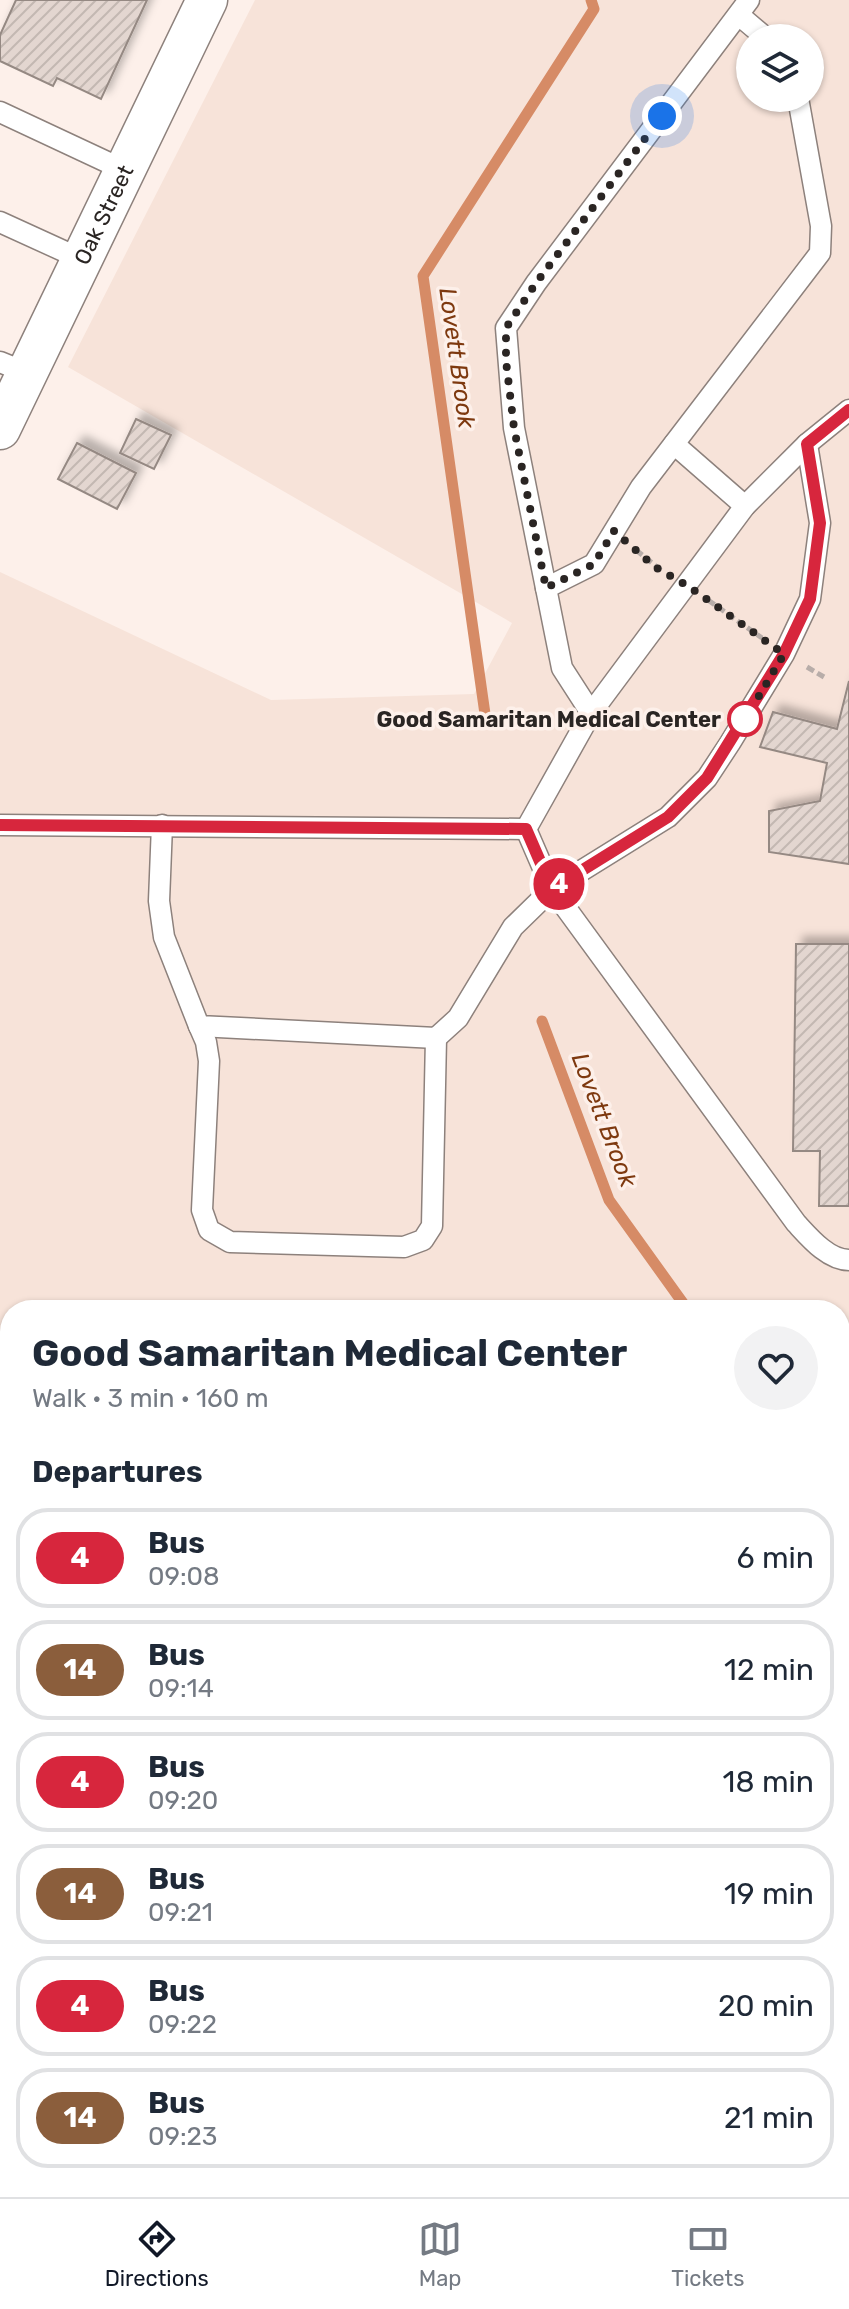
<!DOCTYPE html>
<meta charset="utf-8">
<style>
:root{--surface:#fff;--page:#f2f2f3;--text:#1f2937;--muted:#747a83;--line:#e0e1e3;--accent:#111827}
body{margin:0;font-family:Rubik,sans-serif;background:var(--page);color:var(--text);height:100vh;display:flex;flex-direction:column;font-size:30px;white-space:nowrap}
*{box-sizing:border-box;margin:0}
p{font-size:26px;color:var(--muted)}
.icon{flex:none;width:44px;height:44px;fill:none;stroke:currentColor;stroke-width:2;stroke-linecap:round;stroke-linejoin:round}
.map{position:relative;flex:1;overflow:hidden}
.side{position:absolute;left:0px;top:1300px;width:850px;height:898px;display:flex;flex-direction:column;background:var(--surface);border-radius:32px 32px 0 0;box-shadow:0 2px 6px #0004}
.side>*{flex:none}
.badge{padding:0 16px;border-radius:26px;font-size:28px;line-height:52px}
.tools{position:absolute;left:736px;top:24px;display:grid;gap:16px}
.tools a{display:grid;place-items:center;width:88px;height:88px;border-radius:50%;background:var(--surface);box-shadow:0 2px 6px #0004;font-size:40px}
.you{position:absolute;width:40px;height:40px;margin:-20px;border:6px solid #fff;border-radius:50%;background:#1a73e8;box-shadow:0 0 0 12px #1a73e833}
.map>.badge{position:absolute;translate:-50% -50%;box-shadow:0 0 0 4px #fff}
h2{padding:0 32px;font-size:30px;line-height:72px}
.round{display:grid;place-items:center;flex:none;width:84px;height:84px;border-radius:42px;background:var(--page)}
.overview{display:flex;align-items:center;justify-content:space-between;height:136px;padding:0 32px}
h1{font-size:38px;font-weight:700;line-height:60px}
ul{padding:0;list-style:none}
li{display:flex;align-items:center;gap:24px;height:100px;margin:0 16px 12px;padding:0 16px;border:4px solid var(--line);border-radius:32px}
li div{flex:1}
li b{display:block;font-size:30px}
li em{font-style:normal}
li .badge{min-width:88px;font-weight:700;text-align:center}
.menu{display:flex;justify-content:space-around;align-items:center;height:112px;border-top:2px solid var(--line);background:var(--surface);font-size:22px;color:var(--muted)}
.menu a{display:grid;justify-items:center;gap:4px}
.menu .on{color:var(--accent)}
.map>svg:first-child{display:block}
</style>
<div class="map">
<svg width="849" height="2197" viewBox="0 0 849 2197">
<defs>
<pattern id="building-hatch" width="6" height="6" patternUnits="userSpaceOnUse" patternTransform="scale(2)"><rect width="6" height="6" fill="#e3d6d0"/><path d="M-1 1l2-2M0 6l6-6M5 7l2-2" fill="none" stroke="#c3b8b2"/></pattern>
<filter id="shadow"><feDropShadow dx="7" dy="-7" stdDeviation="4" flood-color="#0004"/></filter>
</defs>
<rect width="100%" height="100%" fill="#fdf0ea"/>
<path fill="#f7e3d9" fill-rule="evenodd" d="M 255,0 L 849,0 L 849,2099 L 840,2097 L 840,1310 L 10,1310 L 10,1800 L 0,1794 L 0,572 L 271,700 L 474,694 L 512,623 L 68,367 ZM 750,38 L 810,38 L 810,98 L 750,98 Z"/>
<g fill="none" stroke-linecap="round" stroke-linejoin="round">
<g stroke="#d68b66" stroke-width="11">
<polyline points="486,721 423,276 594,9 591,0"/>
<polyline points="542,1021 609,1200 688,1310"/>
<polyline points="840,1445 849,1453"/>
</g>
</g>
<g fill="url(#building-hatch)" stroke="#958983" stroke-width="2" filter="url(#shadow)">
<polygon points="16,0 147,0 101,99 57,78 53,86 0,61 0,35"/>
<polygon points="136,419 171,435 154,469 120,453"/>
<polygon points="77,443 136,473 117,509 58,479"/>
<polygon points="849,681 849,864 769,852 769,811 820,801 827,763 760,747 773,712 837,729"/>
<polygon points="796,944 849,944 849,1206 819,1206 820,1151 793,1151"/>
</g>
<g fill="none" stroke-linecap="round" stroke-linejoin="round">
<g stroke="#8d817c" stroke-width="23">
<g id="lane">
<polyline points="740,16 766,38"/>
<polyline points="0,112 124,170"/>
<polyline points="0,222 81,259"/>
<polyline points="0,362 27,373"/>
<polyline points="674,444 745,506"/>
<polyline points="546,588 594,564 641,487 820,253 821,226 798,98"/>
<polyline points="591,713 562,668 514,428 506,328 536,283 749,0"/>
<polyline points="0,825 526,829"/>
<polyline points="162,825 159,901 164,937 199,1026 436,1038 458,1018 513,927 552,889 668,817 707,778 730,743 784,654 810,599 820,523 807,444"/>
<path d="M 526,829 L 552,889 L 796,1223 C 809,1237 828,1260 849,1260"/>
<polyline points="526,829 591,713 745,506 807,444 849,410"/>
<polyline points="199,1026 206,1042 209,1061 202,1210 209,1230 230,1242 404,1247 423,1240 432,1226 436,1038"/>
</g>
</g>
<g stroke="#8d817c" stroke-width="43">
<g id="street">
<path id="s1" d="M 0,429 L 207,0"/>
</g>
</g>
<g stroke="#8d817c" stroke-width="47">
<g id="secondary">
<polyline points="0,1874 10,1880"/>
<polyline points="0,1944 10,1950"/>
<polyline points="445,2188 460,2197"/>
<polyline points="552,2188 568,2197"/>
</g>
</g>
<g stroke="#8d817c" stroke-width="47">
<polyline id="highway" points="680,2188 700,2197"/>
</g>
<g stroke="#b8ada9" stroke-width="5" stroke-dasharray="8 4" stroke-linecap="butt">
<polyline points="636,550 662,571"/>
<polyline points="708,600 762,638"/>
<polyline points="807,667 824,677"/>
</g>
<use href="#lane" stroke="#fff" stroke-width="20"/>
<use href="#street" stroke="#fff" stroke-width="40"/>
<use href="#secondary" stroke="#fff" stroke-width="44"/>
<use href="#highway" stroke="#fff" stroke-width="44"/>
</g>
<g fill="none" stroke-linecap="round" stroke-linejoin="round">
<g stroke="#fff" stroke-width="18">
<polyline id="line" points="0,825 526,829 552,889 668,817 707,778 784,654 810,599 820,523 807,444 849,410"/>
</g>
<use href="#line" stroke="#d7263d" stroke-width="12"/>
<polyline stroke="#2a2523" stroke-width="8" stroke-dasharray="0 14.4" points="662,116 536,283 506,328 506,361 514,428 546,588 594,564 614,531 655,567 688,586 784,654 744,721 745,719"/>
</g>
<circle fill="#fff" stroke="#d7263d" stroke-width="4" cx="745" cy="719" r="16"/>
<g text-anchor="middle" stroke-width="7" stroke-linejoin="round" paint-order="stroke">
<g font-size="22" fill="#2a2523" stroke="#fdf0ea">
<text dy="8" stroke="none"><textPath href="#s1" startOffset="238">Oak Street</textPath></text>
</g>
<g font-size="22" font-weight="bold" fill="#2a2523" stroke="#fdf0ea" text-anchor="end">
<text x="721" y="727">Good Samaritan Medical Center</text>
</g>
<g font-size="24" font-style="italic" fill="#7e390f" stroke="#fdf0ea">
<text transform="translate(457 358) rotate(82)" y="8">Lovett Brook</text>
<text transform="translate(604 1120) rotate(69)" y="8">Lovett Brook</text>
</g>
</g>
</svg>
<div class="tools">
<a><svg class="icon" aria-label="layers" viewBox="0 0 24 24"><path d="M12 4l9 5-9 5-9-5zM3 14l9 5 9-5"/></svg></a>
</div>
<div class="you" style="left:662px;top:116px"></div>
<b class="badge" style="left:559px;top:884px;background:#d7263d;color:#fff">4</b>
<section class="side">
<div class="overview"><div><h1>Good Samaritan Medical Center</h1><p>Walk · 3 min · 160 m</p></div><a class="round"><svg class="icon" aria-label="heart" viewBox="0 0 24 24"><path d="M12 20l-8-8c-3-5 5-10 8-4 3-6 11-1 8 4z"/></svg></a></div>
<h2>Departures</h2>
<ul>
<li><span class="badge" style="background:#d7263d;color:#fff">4</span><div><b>Bus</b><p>09:08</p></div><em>6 min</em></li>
<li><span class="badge" style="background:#8b5e3c;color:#fff">14</span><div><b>Bus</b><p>09:14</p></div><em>12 min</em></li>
<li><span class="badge" style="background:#d7263d;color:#fff">4</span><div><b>Bus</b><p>09:20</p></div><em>18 min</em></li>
<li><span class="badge" style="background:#8b5e3c;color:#fff">14</span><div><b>Bus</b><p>09:21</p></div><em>19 min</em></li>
<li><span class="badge" style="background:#d7263d;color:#fff">4</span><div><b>Bus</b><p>09:22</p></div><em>20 min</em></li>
<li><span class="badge" style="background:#8b5e3c;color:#fff">14</span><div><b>Bus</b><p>09:23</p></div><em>21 min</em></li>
</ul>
</section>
</div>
<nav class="menu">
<a class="on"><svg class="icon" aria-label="directions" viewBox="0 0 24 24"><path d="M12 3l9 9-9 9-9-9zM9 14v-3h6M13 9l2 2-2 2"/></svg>Directions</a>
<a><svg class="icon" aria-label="map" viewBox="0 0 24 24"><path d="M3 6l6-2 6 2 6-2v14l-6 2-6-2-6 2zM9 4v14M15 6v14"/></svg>Map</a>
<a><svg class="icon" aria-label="tickets" viewBox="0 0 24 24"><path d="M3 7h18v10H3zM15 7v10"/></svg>Tickets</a>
</nav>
